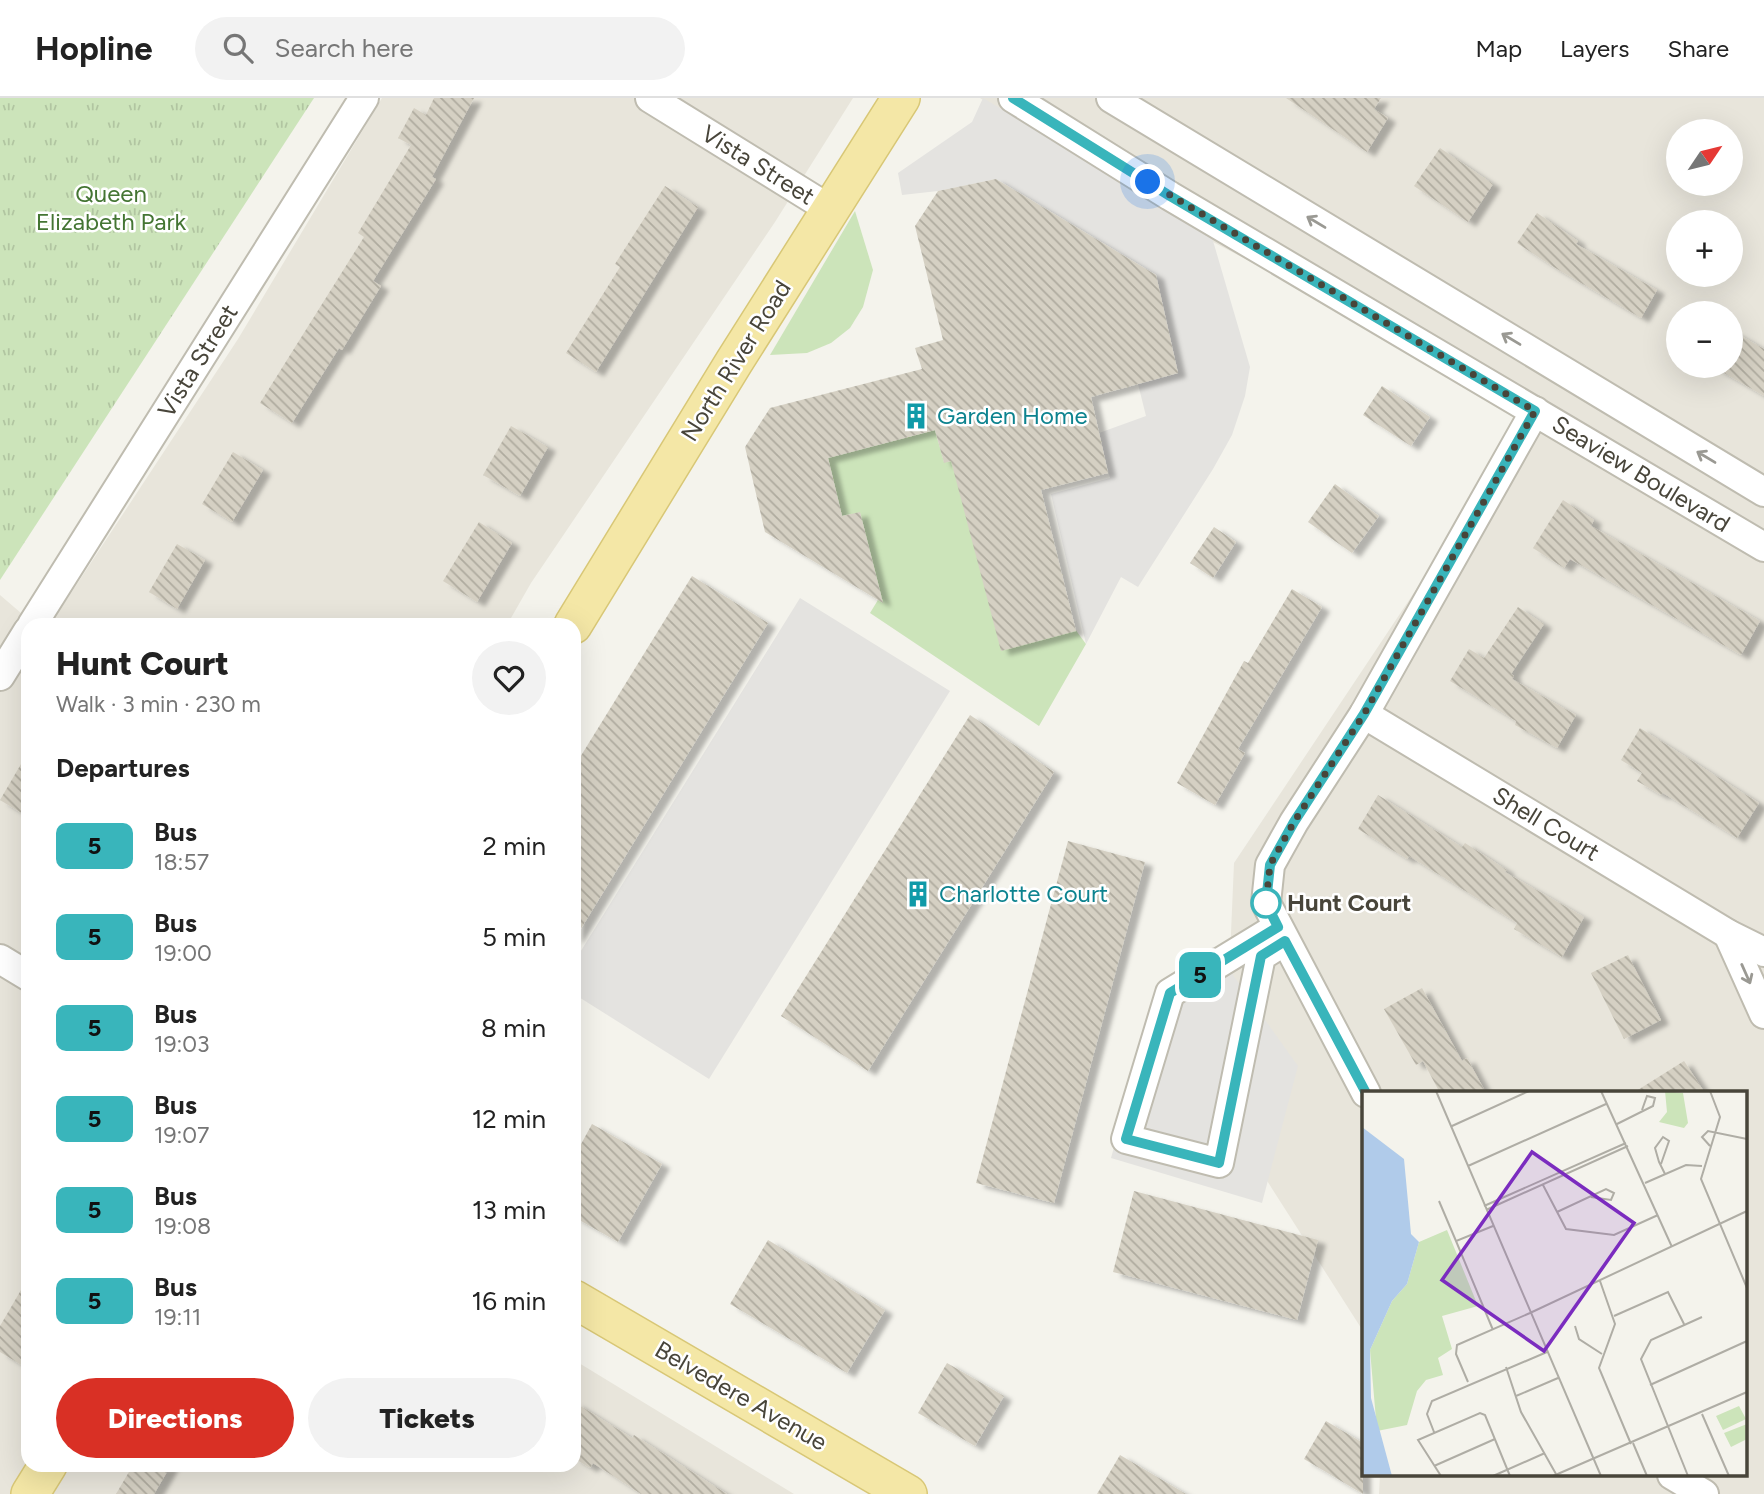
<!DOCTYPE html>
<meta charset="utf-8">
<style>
:root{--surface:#fff;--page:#f2f2f2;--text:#222;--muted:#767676;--line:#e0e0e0;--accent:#d93025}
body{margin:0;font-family:Figtree,sans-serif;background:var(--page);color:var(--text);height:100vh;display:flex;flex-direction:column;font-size:26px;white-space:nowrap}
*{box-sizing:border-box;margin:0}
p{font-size:23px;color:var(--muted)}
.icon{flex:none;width:38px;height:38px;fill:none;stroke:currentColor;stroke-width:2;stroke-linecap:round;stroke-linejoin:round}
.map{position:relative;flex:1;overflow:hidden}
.panel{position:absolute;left:21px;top:520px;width:560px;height:854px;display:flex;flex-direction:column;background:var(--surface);border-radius:21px;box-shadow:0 7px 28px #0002}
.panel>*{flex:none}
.badge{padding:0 14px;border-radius:10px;font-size:24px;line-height:46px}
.needle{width:46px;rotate:55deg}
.controls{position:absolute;left:1666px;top:21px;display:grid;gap:14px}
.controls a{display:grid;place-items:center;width:77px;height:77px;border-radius:50%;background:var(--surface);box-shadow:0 7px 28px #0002;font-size:35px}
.you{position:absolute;width:35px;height:35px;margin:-18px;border:5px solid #fff;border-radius:50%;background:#1a73e8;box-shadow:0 0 0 10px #1a73e833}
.map>.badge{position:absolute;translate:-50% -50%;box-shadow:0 0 0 4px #fff}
h2{padding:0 35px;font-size:26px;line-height:63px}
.round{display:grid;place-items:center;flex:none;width:74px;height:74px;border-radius:37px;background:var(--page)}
.head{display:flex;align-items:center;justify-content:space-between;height:119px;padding:0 35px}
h1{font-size:33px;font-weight:800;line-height:52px}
.button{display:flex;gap:14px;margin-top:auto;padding:14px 35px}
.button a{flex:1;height:80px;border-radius:42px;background:var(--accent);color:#fff;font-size:28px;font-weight:800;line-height:80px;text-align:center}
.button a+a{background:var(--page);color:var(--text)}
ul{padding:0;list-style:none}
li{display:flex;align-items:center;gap:21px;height:91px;padding:0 35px}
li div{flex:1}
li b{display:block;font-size:26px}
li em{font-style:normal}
li .badge{min-width:77px;font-weight:700;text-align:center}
header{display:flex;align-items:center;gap:42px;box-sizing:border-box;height:98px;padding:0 35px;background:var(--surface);border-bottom:2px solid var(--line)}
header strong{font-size:33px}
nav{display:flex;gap:38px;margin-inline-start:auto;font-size:24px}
.search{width:490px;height:63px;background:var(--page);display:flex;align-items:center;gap:18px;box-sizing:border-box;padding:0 24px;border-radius:38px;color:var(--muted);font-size:26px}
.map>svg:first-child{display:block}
</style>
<header>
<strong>Hopline</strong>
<div class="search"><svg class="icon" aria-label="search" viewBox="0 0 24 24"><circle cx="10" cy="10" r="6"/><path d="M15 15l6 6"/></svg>Search here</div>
<nav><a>Map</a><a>Layers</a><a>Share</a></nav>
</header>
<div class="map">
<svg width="1764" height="1396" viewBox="0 0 1764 1396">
<defs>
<pattern id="park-tufts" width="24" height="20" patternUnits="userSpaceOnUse" patternTransform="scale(1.75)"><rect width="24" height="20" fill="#cce4ba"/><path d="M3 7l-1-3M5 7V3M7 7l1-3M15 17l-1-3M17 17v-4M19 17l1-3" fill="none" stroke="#b1c5a1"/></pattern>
<pattern id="building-back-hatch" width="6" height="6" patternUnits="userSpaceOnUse" patternTransform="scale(1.75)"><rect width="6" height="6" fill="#d5d0c3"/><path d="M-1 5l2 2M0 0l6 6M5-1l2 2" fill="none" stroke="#afab9f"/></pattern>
<filter id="shadow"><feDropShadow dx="8" dy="4.5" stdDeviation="2" flood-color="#0004"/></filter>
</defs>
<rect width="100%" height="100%" fill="#f4f3ec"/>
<g fill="#e8e5db" fill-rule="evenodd">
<polygon points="382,0 853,0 775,124 531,485 507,527 50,527 238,241"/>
<path d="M 980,0 L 1764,0 L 1764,1396 L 1379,1396 L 1380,1377 L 1745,1377 L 1745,995 L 1363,995 L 1363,1233 L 1264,1078 L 1228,905 L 1234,765 L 1535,313 L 1194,134 ZM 1678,33 L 1731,33 L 1731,86 L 1678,86 ZM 1678,124 L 1731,124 L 1731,177 L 1678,177 ZM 1678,215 L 1731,215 L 1731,268 L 1678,268 Z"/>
<polygon points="0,497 35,527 28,527 28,1367 574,1367 574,1262 794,1396 0,1396"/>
</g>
<g fill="#cce4ba">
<polygon points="855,113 873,172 863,209 850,230 831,245 807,255 770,257"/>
<polygon points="935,332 944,364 951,363 1086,546 1039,628 870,515 881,497 860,415 842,418 828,360"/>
</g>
<polygon fill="url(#park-tufts)" points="0,0 314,0 0,482"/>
<g fill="#e4e3e0">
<polygon points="983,0 1211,136 1250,269 1245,298 1232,337 1213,371 1138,489 1121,479 1086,546 1051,396 1110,380 1099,335 1146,318 1138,286 1178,275 1156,177 996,81 938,93 902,97 898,75 972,24"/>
<polygon points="800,500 950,593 709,981 574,896 574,864"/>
<polygon points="1213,849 1298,968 1262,1105 1111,1060 1160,883"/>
</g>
<g fill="url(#building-back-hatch)" filter="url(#shadow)">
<polygon points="434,0 474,0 432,79 436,81 373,183 381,188 342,252 339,250 292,325 260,305 364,139 358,135 411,47 398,40 414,10 426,17"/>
<polygon points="1286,0 1381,0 1374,11 1388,20 1367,54"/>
<polygon points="1440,50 1493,86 1468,124 1414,88"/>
<polygon points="996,81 1156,177 1178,275 1091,299 1108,375 1041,392 1076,533 1001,553 951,363 944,365 935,332 828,360 842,418 860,414 883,505 765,434 745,349 770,310 922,271 915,250 943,242 915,128 938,93"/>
<polygon points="665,88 698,109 596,274 566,255 620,169 615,166"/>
<polygon points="1537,115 1578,143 1576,146 1657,192 1641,220 1552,168 1517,145"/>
<polygon points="1731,232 1764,251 1764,298 1712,268 1731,268"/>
<polygon points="1382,288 1430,319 1411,348 1363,317"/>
<polygon points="511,328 548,349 520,398 483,377"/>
<polygon points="233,354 263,372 232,424 202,406"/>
<polygon points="1335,386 1379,418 1352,455 1308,424"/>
<polygon points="1563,402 1594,422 1591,428 1760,523 1741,557 1570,461 1564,470 1533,450"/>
<polygon points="479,424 512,445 477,504 443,483"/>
<polygon points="1214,429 1236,444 1213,480 1190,465"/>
<polygon points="177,446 205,462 177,511 149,494"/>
<polygon points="692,478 768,525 574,842 574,669"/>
<polygon points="1292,491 1322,509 1238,651 1245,655 1215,707 1177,685 1244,563 1248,565"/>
<polygon points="1518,509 1544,526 1511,576 1514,578 1512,581 1576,617 1557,650 1515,627 1516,623 1450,583 1469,551 1484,560"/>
<polygon points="970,617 1054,674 868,973 781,918"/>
<polygon points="1640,630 1759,705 1737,740 1663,695 1661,697 1637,683 1642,675 1621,662"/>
<polygon points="28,654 28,719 0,702"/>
<polygon points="1378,697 1462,749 1465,745 1507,772 1505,774 1584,819 1562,859 1514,831 1517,825 1409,758 1407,761 1358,731"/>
<polygon points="1068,743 1145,764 1054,1105 976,1085"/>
<polygon points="1628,857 1661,922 1624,941 1591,875"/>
<polygon points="1422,890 1462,963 1467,960 1486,995 1440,995 1423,963 1416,967 1384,911"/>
<polygon points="1684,963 1705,995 1633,995"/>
<polygon points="592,1026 662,1066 618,1144 574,1119 574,1059"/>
<polygon points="1134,1093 1318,1142 1297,1222 1113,1174"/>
<polygon points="768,1142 885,1212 847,1275 730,1206"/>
<polygon points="28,1180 28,1271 0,1254 0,1228"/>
<polygon points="947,1265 1004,1298 975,1348 918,1315"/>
<polygon points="574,1304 632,1340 634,1337 727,1396 641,1396 593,1365 590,1370 574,1360"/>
<polygon points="1326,1323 1363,1345 1363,1396 1304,1361"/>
<polygon points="1120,1357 1186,1396 1097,1396"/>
<polygon points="133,1367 171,1367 154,1396 116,1396"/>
</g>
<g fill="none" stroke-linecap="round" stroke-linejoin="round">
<g stroke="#bfbcb0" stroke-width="32">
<g id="minor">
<polyline points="650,0 831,112"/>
<polyline points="1013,0 1170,98 1764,449"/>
<polyline points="1111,0 1764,394"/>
<polyline points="32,527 364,0"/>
<polyline points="0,578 28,533"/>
<polyline points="1364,616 1728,836 1764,854"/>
<polyline points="1278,829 1170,895 1126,1041 1219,1065 1261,858 1285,843"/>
<polyline points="1728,836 1764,916"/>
<polyline points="0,861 28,878"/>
<polyline points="1366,995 1266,805 1270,767 1294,724 1364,616 1535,313"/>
<polyline points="1672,1377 1704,1396"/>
</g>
</g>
<g stroke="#d8c776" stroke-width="40">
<g id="major">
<polyline points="573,527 734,264 901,0"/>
<polyline points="574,1201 908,1396"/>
<polyline points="30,1396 48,1367"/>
</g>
</g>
<use href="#minor" stroke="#fff" stroke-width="28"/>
<use href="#major" stroke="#f4e7a6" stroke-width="37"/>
</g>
<defs><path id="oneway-shaft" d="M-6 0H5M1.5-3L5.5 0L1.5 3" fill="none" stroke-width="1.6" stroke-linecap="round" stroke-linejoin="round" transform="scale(1.75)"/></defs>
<g stroke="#9a9993">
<use href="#oneway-shaft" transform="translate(1316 124) rotate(-149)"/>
<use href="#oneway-shaft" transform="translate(1511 241) rotate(-149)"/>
<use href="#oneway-shaft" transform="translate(1706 359) rotate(-149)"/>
<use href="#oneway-shaft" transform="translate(1746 876) rotate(66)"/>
</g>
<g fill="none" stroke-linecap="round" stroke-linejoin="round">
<g stroke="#fff" stroke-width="16">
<polyline id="line" points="1013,0 1170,98 1535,313 1364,616 1294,724 1270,767 1266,805 1278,829 1170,895 1126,1041 1219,1065 1261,858 1285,843 1366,995"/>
</g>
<use href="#line" stroke="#39b5bb" stroke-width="10"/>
<polyline stroke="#48453a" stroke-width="7" stroke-dasharray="0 12.6" points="1148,84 1535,313 1364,616 1294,724 1270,767 1266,805"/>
</g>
<defs>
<g id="building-bare" transform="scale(2.1)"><path d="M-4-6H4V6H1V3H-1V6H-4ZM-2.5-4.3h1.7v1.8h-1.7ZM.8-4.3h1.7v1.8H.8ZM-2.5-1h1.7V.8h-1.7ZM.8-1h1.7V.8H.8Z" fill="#0f9aa8" stroke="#fff" stroke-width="2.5" paint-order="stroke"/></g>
</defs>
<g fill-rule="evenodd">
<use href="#building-bare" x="916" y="318"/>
<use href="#building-bare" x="918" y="796"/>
</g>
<circle fill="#fff" stroke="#39b5bb" stroke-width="3.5" cx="1266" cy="805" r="14"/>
<g text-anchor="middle" stroke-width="5" stroke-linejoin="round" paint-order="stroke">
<g font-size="24" fill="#48453a" stroke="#fff">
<text transform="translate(758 67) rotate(32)" y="8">Vista Street</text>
<text transform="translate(198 263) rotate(-58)" y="8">Vista Street</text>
<text transform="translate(736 263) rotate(-58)" y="8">North River Road</text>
<text transform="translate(1641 376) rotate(31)" y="8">Seaview Boulevard</text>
<text transform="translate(1546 726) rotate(31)" y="8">Shell Court</text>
<text transform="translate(741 1298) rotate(30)" y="8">Belvedere Avenue</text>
</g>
<g font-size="24" fill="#447533" stroke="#fff">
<text x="111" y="104">Queen<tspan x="111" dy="28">Elizabeth Park</tspan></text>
</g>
<g font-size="24" fill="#0d838f" stroke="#fff" text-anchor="start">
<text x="937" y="326">Garden Home</text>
<text x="939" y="804">Charlotte Court</text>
</g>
<g font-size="24" font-weight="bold" fill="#48453a" stroke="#fff" text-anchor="start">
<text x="1287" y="813">Hunt Court</text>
</g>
</g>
<g transform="translate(1362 993)">
<rect width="385" height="385" fill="#f4f3ec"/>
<path d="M 377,315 L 384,328 L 361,339 L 354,325 ZM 385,333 L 385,348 L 369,356 L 362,342 Z" fill="#cce4ba"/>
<path d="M 303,0 L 321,2 L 326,32 L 322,37 L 297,31 L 305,21 ZM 85,139 L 116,215 L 80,225 L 90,258 L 76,267 L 81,284 L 64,289 L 55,300 L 45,334 L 15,340 L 8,259 L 30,210 L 45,193 L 57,151 Z" fill="#cce4ba"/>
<path d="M 0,36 L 42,68 L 49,143 L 57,151 L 45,193 L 30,210 L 8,259 L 9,307 L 30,385 L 0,385 Z" fill="#b0cbea"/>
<path fill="none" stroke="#afada5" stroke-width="2" d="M 74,0 L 239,385M 239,0 L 310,156M 348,0 L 358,26 L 339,88 L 385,197M 255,33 L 291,15 L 293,7 L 285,5 L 280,19M 90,35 L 167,0M 348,55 L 340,46 L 346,40 L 385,48M 299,73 L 307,50 L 301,46 L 293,57 L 297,71 L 303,83M 106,75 L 244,13M 283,92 L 324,74 L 340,75M 181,94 L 204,138 L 252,144 L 296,124M 77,110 L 94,150M 122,115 L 264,52M 124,119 L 266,55M 195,121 L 244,98 L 252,102 L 249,109 L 229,106M 238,190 L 253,233 L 237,277 L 269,353M 168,222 L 385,120M 252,225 L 306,201 L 322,233M 213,235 L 217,248 L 240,263M 131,239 L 94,150 L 131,135M 144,276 L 159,321 L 194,383M 106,291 L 94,263 L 95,254 L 168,222M 288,294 L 385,250M 154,305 L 196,287M 340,323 L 367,385M 72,341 L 65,323 L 70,310 L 185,261M 271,352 L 285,385M 72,375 L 133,348M 79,385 L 56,349 L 118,322 L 123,324 L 148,385M 131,385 L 183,362M 191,385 L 385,301M 326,385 L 279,268 L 289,249 L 340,226"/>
<path fill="#7b2cbf" fill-opacity="0.15" stroke="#7b2cbf" stroke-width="3.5" d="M 170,61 L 272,132 L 182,260 L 80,189 Z"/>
<rect width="385" height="385" fill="none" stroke="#48453a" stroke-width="3.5"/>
</g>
</svg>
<div class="controls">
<a><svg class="needle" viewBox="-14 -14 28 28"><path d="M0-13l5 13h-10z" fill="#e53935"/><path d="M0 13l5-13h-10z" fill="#767676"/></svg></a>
<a>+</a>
<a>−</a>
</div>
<div class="you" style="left:1148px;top:84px"></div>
<b class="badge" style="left:1200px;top:877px;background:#39b5bb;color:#111">5</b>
<section class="panel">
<div class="head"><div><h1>Hunt Court</h1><p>Walk · 3 min · 230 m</p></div><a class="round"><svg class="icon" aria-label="heart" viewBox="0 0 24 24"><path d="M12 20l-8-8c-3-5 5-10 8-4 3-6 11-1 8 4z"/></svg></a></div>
<h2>Departures</h2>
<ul>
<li><span class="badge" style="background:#39b5bb;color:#111">5</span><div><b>Bus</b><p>18:57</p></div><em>2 min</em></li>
<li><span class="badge" style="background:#39b5bb;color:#111">5</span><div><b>Bus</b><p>19:00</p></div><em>5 min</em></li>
<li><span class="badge" style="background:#39b5bb;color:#111">5</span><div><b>Bus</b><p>19:03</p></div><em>8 min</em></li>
<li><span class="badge" style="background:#39b5bb;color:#111">5</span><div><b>Bus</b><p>19:07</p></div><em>12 min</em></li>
<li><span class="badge" style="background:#39b5bb;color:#111">5</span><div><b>Bus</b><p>19:08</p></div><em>13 min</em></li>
<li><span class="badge" style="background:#39b5bb;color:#111">5</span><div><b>Bus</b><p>19:11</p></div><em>16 min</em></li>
</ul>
<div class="button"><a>Directions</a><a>Tickets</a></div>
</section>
</div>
